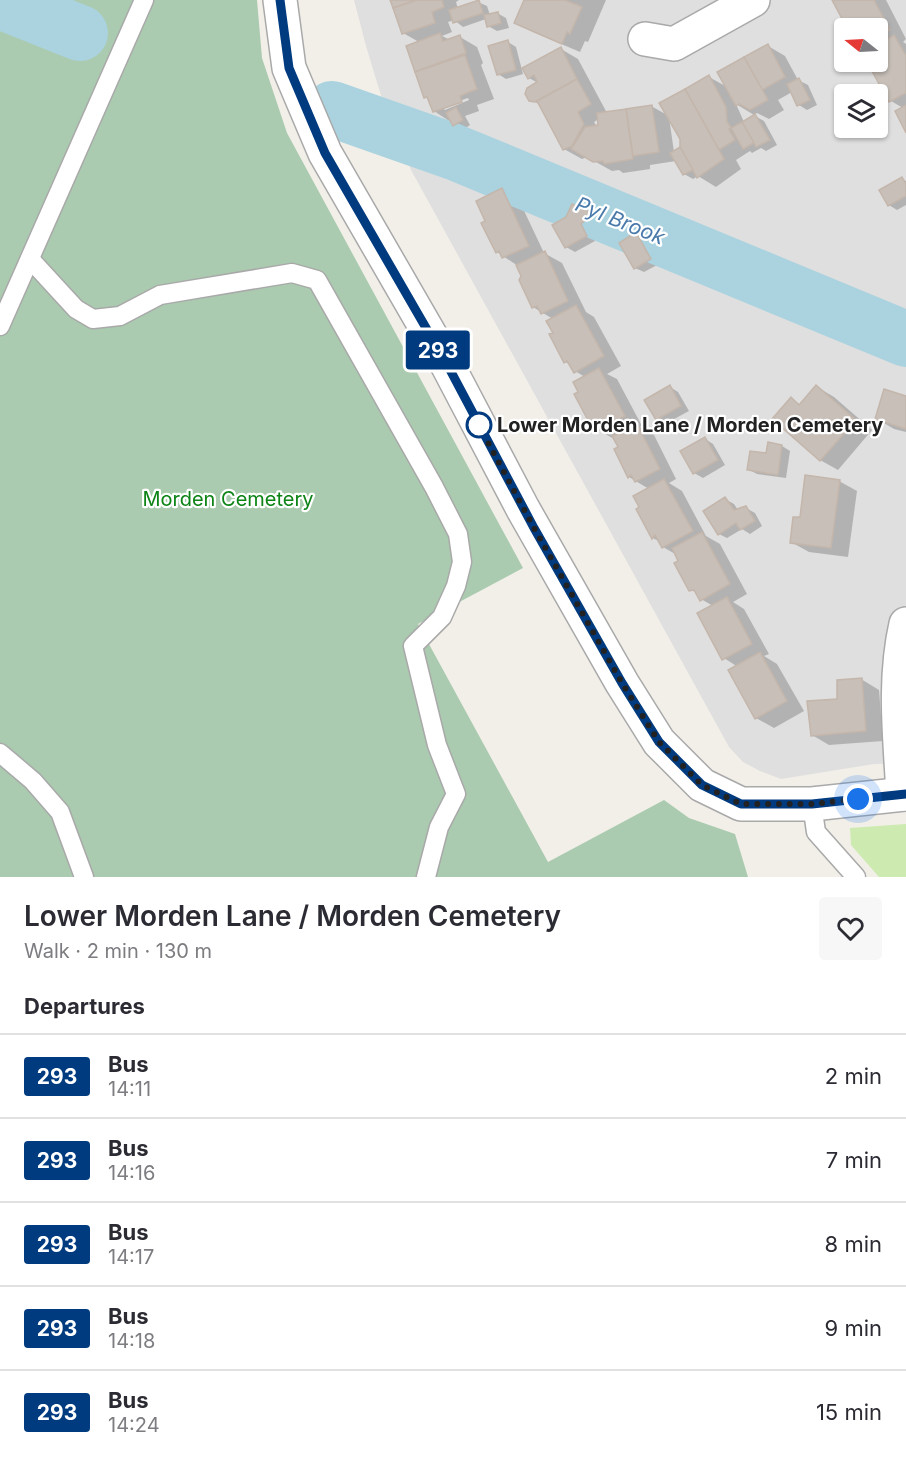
<!DOCTYPE html>
<meta charset="utf-8">
<style>
:root{--surface:#fff;--page:#f7f7f7;--text:#2b2b33;--muted:#7c7c81;--line:#e1e1e2}
body{margin:0;font-family:Inter,sans-serif;background:var(--page);color:var(--text);height:100vh;display:flex;flex-direction:column;font-size:22px;white-space:nowrap}
*{box-sizing:border-box;margin:0}
p{font-size:20px;color:var(--muted)}
.icon{flex:none;width:33px;height:33px;fill:none;stroke:currentColor;stroke-width:2;stroke-linecap:round;stroke-linejoin:round}
.map{position:relative;height:877px;overflow:hidden}
.panel{display:flex;flex-direction:column;background:var(--surface);flex:1}
.panel>*{flex:none}
.badge{padding:0 12px;border-radius:4px;font-size:21px;line-height:39px}
.needle{width:39px;rotate:288deg}
.tools{position:absolute;left:834px;top:18px;display:grid;gap:12px}
.tools a{display:grid;place-items:center;width:54px;height:54px;border-radius:6px;background:var(--surface);box-shadow:0 2px 4px #0004;font-size:30px}
.you{position:absolute;width:30px;height:30px;margin:-15px;border:4px solid #fff;border-radius:50%;background:#1a73e8;box-shadow:0 0 0 9px #1a73e833}
.map>.badge{position:absolute;translate:-50% -50%;box-shadow:0 0 0 3px #fff}
h2{padding:0 24px;font-size:22px;line-height:54px}
.round{display:grid;place-items:center;flex:none;width:63px;height:63px;border-radius:6px;background:var(--page)}
.headline{display:flex;align-items:center;justify-content:space-between;height:102px;padding:0 24px}
h1{font-size:28px;font-weight:600;line-height:45px}
ul{padding:0;list-style:none}
li{display:flex;align-items:center;gap:18px;height:84px;padding:0 24px;border-top:2px solid var(--line)}
li div{flex:1}
li b{display:block;font-size:22px}
li em{font-style:normal}
li .badge{min-width:66px;font-weight:700;text-align:center}
.map>svg:first-child{display:block}
</style>
<div class="map">
<svg width="906" height="877" viewBox="0 0 906 877">
<rect width="100%" height="100%" fill="#f2efe9"/>
<path fill="#e0dfdf" fill-rule="evenodd" d="M 354,0 L 906,0 L 906,763 L 874,764 L 781,779 L 760,771 L 743,762 L 729,747 L 411,170 L 383,102 L 366,46 ZM 844,28 L 878,28 L 878,62 L 844,62 ZM 844,94 L 878,94 L 878,128 L 844,128 Z"/>
<polygon fill="#cdebb0" points="906,824 906,877 879,877 851,845 850,828"/>
<polygon fill="#aacbaf" points="7,0 257,0 262,58 287,133 523,568 418,624 548,862 664,800 689,818 735,834 748,877 0,877 0,11"/>
<g fill="#0003" fill-rule="evenodd">
<path d="M 392,0 L 459,0 L 456,2 L 458,9 L 478,2 L 487,6 L 490,15 L 497,13 L 506,18 L 509,28 L 497,31 L 488,26 L 486,19 L 463,27 L 454,20 L 448,22 L 452,32 L 442,36 L 450,40 L 460,37 L 477,47 L 483,63 L 481,65 L 494,99 L 477,105 L 479,111 L 465,116 L 470,125 L 463,130 L 434,111 L 429,99 L 426,97 L 407,47 L 419,42 L 403,33 ZM 468,98 L 469,100 L 445,110 L 442,107 Z"/>
<polygon points="526,0 606,0 588,42 585,41 580,52 533,32 516,22"/>
<polygon points="834,0 886,0 906,39 903,42 906,44 906,129 903,108 891,101 868,62 878,62 878,28 849,28"/>
<polygon points="508,42 516,47 523,74 506,79 498,74"/>
<path d="M 768,46 L 785,56 L 798,80 L 808,85 L 817,105 L 807,110 L 799,105 L 792,92 L 778,100 L 784,110 L 769,119 L 757,113 L 754,115 L 736,104 L 744,122 L 755,116 L 764,121 L 777,145 L 766,151 L 761,148 L 752,153 L 750,151 L 736,160 L 741,169 L 716,187 L 698,176 L 693,179 L 684,174 L 676,161 L 650,165 L 650,169 L 623,173 L 619,170 L 612,171 L 587,157 L 582,159 L 564,149 L 542,106 L 530,99 L 538,83 L 529,78 L 561,49 L 578,59 L 607,113 L 651,106 L 669,116 L 661,103 L 709,77 L 727,87 ZM 669,117 L 681,138 L 681,148 L 674,152 ZM 599,119 L 600,126 L 597,127 L 594,122 Z"/>
<polygon points="902,179 906,181 906,205 897,210 889,205"/>
<polygon points="502,190 519,200 544,253 562,263 586,312 594,317 621,366 607,374 617,379 642,426 640,427 654,435 676,479 669,483 682,491 706,536 720,544 747,594 733,602 744,609 769,654 764,656 777,664 804,711 774,728 756,718 738,667 724,658 713,606 701,599 698,594 690,589 677,555 663,547 660,542 653,538 638,509 649,489 629,477 616,440 598,430 591,423 580,393 585,377 575,371 572,365 565,362 555,335 553,319 533,307 518,266 497,252 487,222"/>
<polygon points="573,206 600,219 589,229 595,241 575,252 566,247 554,226 567,218"/>
<polygon points="636,234 644,239 659,264 644,272 635,268"/>
<polygon points="670,387 678,392 689,411 665,424 657,419"/>
<polygon points="817,387 834,397 872,430 838,470 820,460 791,399 801,405"/>
<polygon points="906,397 906,432 894,429 877,419"/>
<polygon points="705,439 713,444 725,465 703,478 694,473"/>
<polygon points="782,446 790,451 786,478 757,474 748,469"/>
<polygon points="839,481 857,491 848,557 809,552 791,542 801,519"/>
<polygon points="725,499 734,504 738,510 746,508 755,513 762,526 750,534 742,529 727,538 719,534"/>
<polygon points="861,679 879,690 883,741 829,745 812,735 839,700"/>
</g>
<g fill="none" stroke-linecap="round" stroke-linejoin="round">
<g stroke="#aad3df" stroke-width="56">
<polyline points="0,1 80,33"/>
<polyline points="332,109 454,152 906,339"/>
</g>
</g>
<g fill="#c7bfb8" stroke="#c4b6ab" stroke-width="1.5">
<polygon points="390,0 417,0 393,8"/>
<polygon points="417,0 442,0 444,7 432,12 435,23 402,34 393,8"/>
<polygon points="479,0 483,13 453,23 449,10"/>
<polygon points="524,0 565,0 582,7 570,34 567,32 562,44 514,23"/>
<polygon points="832,0 874,0 890,30 878,36 878,28 847,28"/>
<polygon points="498,12 501,23 487,27 484,15"/>
<polygon points="440,33 443,41 460,35 466,53 415,72 406,46"/>
<polygon points="894,35 906,56 906,93 889,102 867,62 878,62 878,45"/>
<polygon points="508,40 516,70 497,75 488,46"/>
<polygon points="768,44 785,77 762,90 744,57"/>
<polygon points="561,47 577,79 535,102 529,101 525,94 527,88 537,82 534,75 528,79 522,68"/>
<polygon points="465,55 477,89 460,96 462,102 433,112 427,97 424,98 415,72"/>
<polygon points="744,57 768,100 750,110 739,104 736,106 717,72"/>
<polygon points="709,75 726,107 727,121 731,128 729,129 735,140 719,150 685,89"/>
<polygon points="799,78 810,100 797,106 787,84"/>
<polygon points="577,79 591,104 578,112 584,124 572,146 563,150 537,101"/>
<polygon points="685,89 724,159 697,178 680,147 680,139 659,103"/>
<polygon points="652,105 659,152 633,156 626,109"/>
<polygon points="906,105 906,133 895,111"/>
<polygon points="456,107 463,120 453,126 446,113"/>
<polygon points="626,109 633,159 604,164 603,161 593,162 571,149 585,127 598,125 597,113"/>
<polygon points="755,114 770,140 756,147 742,122"/>
<polygon points="742,122 754,143 743,149 731,128"/>
<polygon points="680,147 693,170 683,175 670,153"/>
<polygon points="902,177 906,184 906,196 888,206 879,190"/>
<polygon points="502,188 529,246 502,258 499,251 496,253 481,223 485,221 476,201"/>
<polygon points="572,204 593,213 581,224 587,236 565,248 552,225 566,217"/>
<polygon points="636,232 651,259 634,269 619,243"/>
<polygon points="545,251 568,301 541,314 537,306 532,308 519,280 521,276 516,265"/>
<polygon points="576,305 604,356 574,373 567,361 564,363 549,334 553,333 546,321"/>
<polygon points="599,368 625,416 597,431 593,423 590,424 574,394 578,392 573,382"/>
<polygon points="670,385 681,406 656,420 644,400"/>
<polygon points="816,385 856,420 820,461 772,419 791,397 799,405"/>
<polygon points="884,389 906,396 906,429 875,419"/>
<polygon points="637,424 660,469 635,482 631,475 628,478 614,449 618,447 612,436"/>
<polygon points="705,437 718,460 693,474 680,451"/>
<polygon points="768,442 782,445 778,475 747,470 750,451 766,453"/>
<polygon points="805,475 840,480 831,548 790,543 793,517 800,517"/>
<polygon points="664,479 693,531 662,548 655,535 652,539 636,509 639,507 633,496"/>
<polygon points="725,497 734,510 746,506 755,521 740,530 736,523 718,535 703,511"/>
<polygon points="702,532 730,584 700,601 694,590 689,591 674,563 678,561 672,548"/>
<polygon points="727,597 752,644 722,660 697,613"/>
<polygon points="760,652 787,701 755,719 728,670"/>
<polygon points="862,678 866,731 811,736 807,701 837,699 837,680"/>
</g>
<g fill="none" stroke-linecap="round" stroke-linejoin="round">
<g stroke="#a9a9a9" stroke-width="21">
<g id="service">
<polyline points="30,259 76,309 93,319 120,316 160,295 292,273 317,280 434,487 458,534 462,562 456,586 442,617 413,646 437,745 456,794 439,827 426,877"/>
<polyline points="0,326 144,0"/>
<polyline points="0,753 33,781 60,812 84,877"/>
<polyline points="812,804 816,832 856,877"/>
</g>
</g>
<g stroke="#a9a9a9" stroke-width="36">
<g id="minor">
<polyline points="645,39 674,44 753,0"/>
<path d="M 903,794 C 900,737 893,681 906,624"/>
</g>
</g>
<g stroke="#a9a9a9" stroke-width="36">
<polyline id="tertiary" points="280,0 289,68 325,153 448,366 523,509 622,683 659,742 702,785 741,804 812,804 906,794"/>
</g>
<use href="#service" stroke="#fff" stroke-width="18"/>
<use href="#minor" stroke="#fff" stroke-width="33"/>
<use href="#tertiary" stroke="#fff" stroke-width="33"/>
</g>
<g fill="none" stroke-linecap="round" stroke-linejoin="round">
<g stroke="#fff" stroke-width="14">
<polyline id="line" points="280,0 289,68 325,153 448,366 534,528 622,683 659,742 702,785 741,804 812,804 906,794"/>
</g>
<use href="#line" stroke="#003b80" stroke-width="9"/>
<polyline stroke="#222" stroke-width="6" stroke-dasharray="0 10.8" points="479,425 476,420 534,528 622,683 659,742 702,785 741,804 812,804 858,799"/>
</g>
<circle fill="#fff" stroke="#003b80" stroke-width="3" cx="479" cy="425" r="12"/>
<g text-anchor="middle" stroke-width="4.5" stroke-linejoin="round" paint-order="stroke">
<g font-size="20" font-weight="bold" fill="#222" stroke="#fff" text-anchor="start">
<text x="497" y="432">Lower Morden Lane / Morden Cemetery</text>
</g>
<g font-size="20" fill="#0c8416" stroke="#fff">
<text x="228" y="506">Morden Cemetery</text>
</g>
<g font-size="21" font-style="italic" fill="#4a7aab" stroke="#fff">
<text transform="translate(620 221) rotate(22)" y="7">Pyl Brook</text>
</g>
</g>
</svg>
<div class="tools">
<a><svg class="needle" viewBox="-14 -14 28 28"><path d="M0-13l5 13h-10z" fill="#e53935"/><path d="M0 13l5-13h-10z" fill="#7c7c81"/></svg></a>
<a><svg class="icon" aria-label="layers" viewBox="0 0 24 24"><path d="M12 4l9 5-9 5-9-5zM3 14l9 5 9-5"/></svg></a>
</div>
<div class="you" style="left:858px;top:799px"></div>
<b class="badge" style="left:438px;top:350px;background:#003b80;color:#fff">293</b>
</div>
<section class="panel">
<div class="headline"><div><h1>Lower Morden Lane / Morden Cemetery</h1><p>Walk · 2 min · 130 m</p></div><a class="round"><svg class="icon" aria-label="heart" viewBox="0 0 24 24"><path d="M12 20l-8-8c-3-5 5-10 8-4 3-6 11-1 8 4z"/></svg></a></div>
<h2>Departures</h2>
<ul>
<li><span class="badge" style="background:#003b80;color:#fff">293</span><div><b>Bus</b><p>14:11</p></div><em>2 min</em></li>
<li><span class="badge" style="background:#003b80;color:#fff">293</span><div><b>Bus</b><p>14:16</p></div><em>7 min</em></li>
<li><span class="badge" style="background:#003b80;color:#fff">293</span><div><b>Bus</b><p>14:17</p></div><em>8 min</em></li>
<li><span class="badge" style="background:#003b80;color:#fff">293</span><div><b>Bus</b><p>14:18</p></div><em>9 min</em></li>
<li><span class="badge" style="background:#003b80;color:#fff">293</span><div><b>Bus</b><p>14:24</p></div><em>15 min</em></li>
</ul>
</section>
